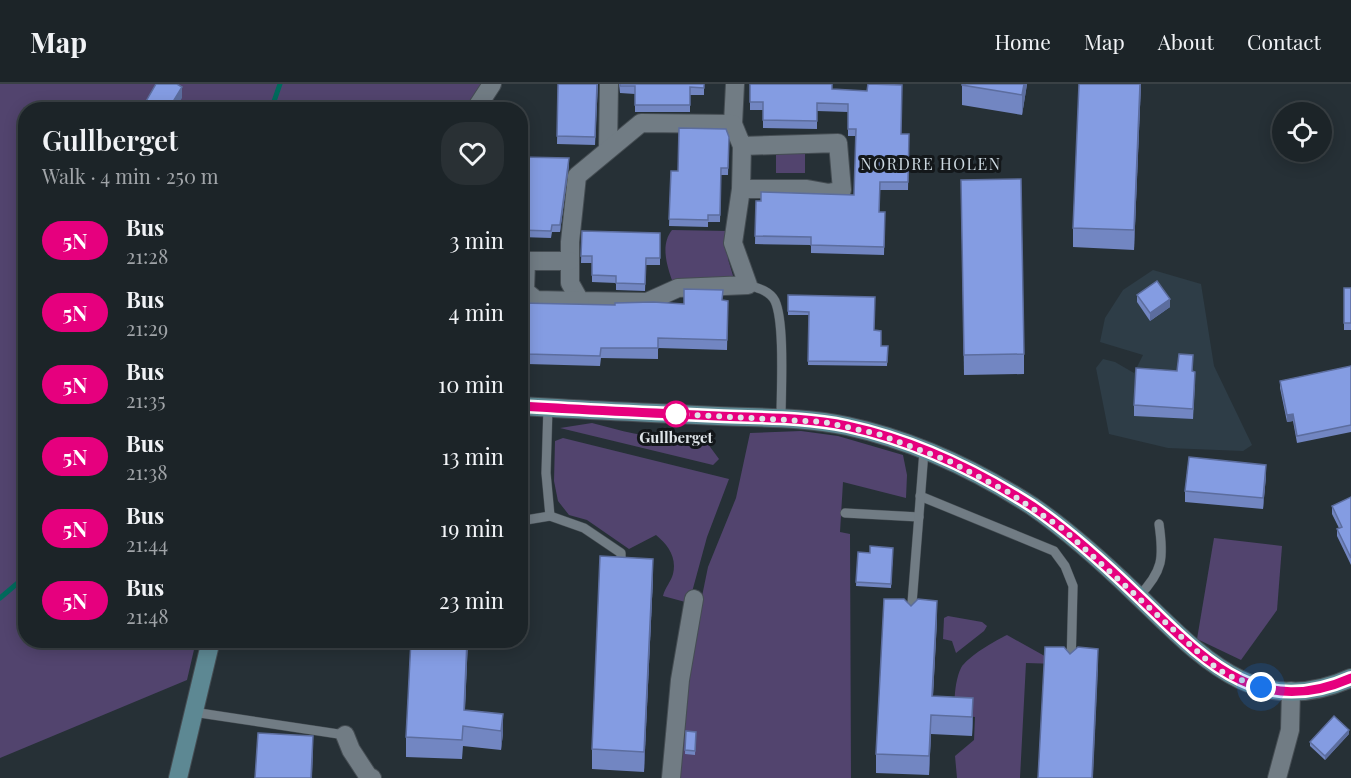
<!DOCTYPE html>
<meta charset="utf-8">
<style>
:root{--surface:#1c2428;--page:#293034;--text:#f1f3f6;--muted:#a0a4a8;--line:#3a4145}
body{margin:0;font-family:"Playfair Display",serif;background:var(--page);color:var(--text);height:100vh;display:flex;flex-direction:column;font-size:22px;white-space:nowrap}
*{box-sizing:border-box;margin:0}
p{font-size:20px;color:var(--muted)}
.icon{flex:none;width:33px;height:33px;fill:none;stroke:currentColor;stroke-width:2;stroke-linecap:round;stroke-linejoin:round}
.map{position:relative;flex:1;overflow:hidden}
.sheet{position:absolute;left:18px;top:18px;width:510px;height:546px;display:flex;flex-direction:column;background:var(--surface);border-radius:24px;box-shadow:0 3px 15px #0003,0 0 0 2px var(--line)}
.sheet>*{flex:none}
.badge{padding:0 12px;border-radius:20px;font-size:21px;line-height:39px}
.controls{position:absolute;left:1272px;top:18px;display:grid;gap:12px}
.controls a{display:grid;place-items:center;width:60px;height:60px;border-radius:50%;background:var(--surface);box-shadow:0 3px 15px #0003,0 0 0 2px var(--line);font-size:30px}
.you{position:absolute;width:30px;height:30px;margin:-15px;border:4px solid #fff;border-radius:50%;background:#1a73e8;box-shadow:0 0 0 9px #1a73e833}
.map>.badge{position:absolute;translate:-50% -50%;box-shadow:0 0 0 3px #fff}
.round{display:grid;place-items:center;flex:none;width:63px;height:63px;border-radius:24px;background:var(--page)}
.summary{display:flex;align-items:center;justify-content:space-between;height:102px;padding:0 24px}
h1{font-size:28px;font-weight:600;line-height:45px}
ul{padding:0;list-style:none}
li{display:flex;align-items:center;gap:18px;height:72px;padding:0 24px}
li div{flex:1}
li b{display:block;font-size:22px}
li em{font-style:normal}
li .badge{min-width:66px;font-weight:700;text-align:center}
header{display:flex;align-items:center;gap:36px;box-sizing:border-box;height:84px;padding:0 30px;background:var(--surface);border-bottom:2px solid var(--line)}
header strong{font-size:28px}
nav{display:flex;gap:33px;margin-inline-start:auto;font-size:21px}
.map>svg:first-child{display:block}
</style>
<header>
<strong>Map</strong>
<nav><a>Home</a><a>Map</a><a>About</a><a>Contact</a></nav>
</header>
<div class="map">
<svg width="1351" height="694" viewBox="0 0 1351 694">
<rect width="100%" height="100%" fill="#263036"/>
<polygon fill="#2e3d47" points="1153,186 1201,200 1214,282 1252,361 1243,367 1168,364 1109,350 1096,284 1103,275 1115,278 1134,289 1143,271 1100,258 1105,234 1123,206"/>
<g fill="#52446e">
<polygon points="0,0 492,0 475,25 26,26 26,556 196,557 187,596 0,674"/>
<polygon points="805,68 805,89 776,89 776,69"/>
<path d="M 672,146 L 728,147 L 728,175 L 734,195 L 673,199 C 667,182 660,161 672,146 Z"/>
<path d="M 592,339 C 628,349 664,358 702,352 L 719,375 L 713,381 L 560,344 Z"/>
<polygon points="801,347 838,352 903,371 907,391 906,414 843,398 840,448 850,450 851,694 678,694 693,556 708,483 736,414 750,349"/>
<path d="M 563,354 L 729,395 L 707,453 L 689,519 L 663,512 C 665,503 671,498 673,490 C 677,473 668,461 656,451 L 629,465 L 587,436 L 569,431 L 558,417 L 554,397 L 555,357 Z"/>
<polygon points="1214,454 1282,462 1277,526 1241,576 1197,555"/>
<polygon points="948,532 982,538 987,542 984,547 956,569 952,557 943,555 944,534"/>
<path d="M 1007,551 L 1059,580 L 1026,579 L 1020,694 L 957,694 L 955,672 L 974,656 L 975,633 L 956,631 C 953,619 955,596 961,584 C 967,573 996,556 1007,551 Z"/>
</g>
<g fill="none" stroke-linecap="round" stroke-linejoin="round">
<g stroke="#016a5c" stroke-width="5">
<polyline points="271,26 280,0"/>
<polyline points="0,514 26,492"/>
</g>
<g stroke="#454d53" stroke-width="10">
<g id="lane">
<path d="M 748,201 C 758,204 770,207 775,217 C 785,239 781,308 781,334"/>
<polyline points="548,323 546,389 550,432"/>
<polyline points="920,412 1054,467 1065,482 1073,502 1071,582"/>
<polyline points="845,429 919,433"/>
<polyline points="520,437 550,432 584,444 621,469 621,481"/>
<path d="M 1139,512 C 1163,487 1164,474 1159,440"/>
<polyline points="911,532 924,367"/>
<polyline points="193,628 345,651"/>
</g>
</g>
<g stroke="#454d53" stroke-width="20">
<g id="street">
<polyline points="475,26 492,0"/>
<polyline points="733,40 735,0"/>
<polyline points="608,64 609,0"/>
<polyline points="741,105 742,62 733,40 641,39 577,92 570,158 570,199 580,217 647,218 678,204 748,201 733,159 741,105 807,105 829,109 842,106 838,59 742,62"/>
<polyline points="570,177 526,177 525,207 536,216 580,217"/>
<polyline points="345,651 351,666 368,692 372,694"/>
<polyline points="671,694 680,596 694,515"/>
<polyline points="1277,694 1290,646 1291,607"/>
</g>
</g>
<g stroke="#454d53" stroke-width="20">
<g id="secondary">
<path d="M 520,322 C 586,326 652,329 718,332 C 761,334 804,333 847,342 C 912,356 976,386 1032,422 C 1070,448 1104,479 1137,511 C 1200,571 1255,637 1351,594"/>
<polyline points="178,694 211,556"/>
</g>
</g>
<use href="#lane" stroke="#717c84" stroke-width="9"/>
<use href="#street" stroke="#717c84" stroke-width="18"/>
<use href="#secondary" stroke="#5d8893" stroke-width="18"/>
</g>
<g fill="#7286c2">
<polygon points="558,0 598,0 595,61 557,60"/>
<polygon points="619,0 704,0 704,11 690,11 690,28 635,28 635,10 620,9"/>
<polygon points="750,0 832,5 901,50 909,50 908,106 880,106 879,128 885,128 884,171 811,169 811,161 755,160 756,117 854,111 856,52 848,52 848,28 817,27 817,45 763,44 763,26 750,26"/>
<polygon points="962,0 1027,0 1022,31 962,21"/>
<polygon points="1141,0 1134,166 1073,163 1073,144"/>
<polygon points="729,53 728,91 721,91 720,138 708,138 708,143 669,142 671,87 678,87"/>
<polygon points="520,73 569,81 560,148 552,148 551,154 520,153"/>
<polygon points="961,96 1024,270 1024,290 964,291"/>
<polygon points="582,147 660,149 660,181 646,181 645,207 616,206 616,199 592,198 592,179 581,179"/>
<rect x="1344" y="204" width="7" height="42"/>
<polygon points="788,211 874,246 881,262 888,262 887,282 808,281 809,231 788,231"/>
<polygon points="1137,211 1170,223 1150,237 1137,218"/>
<polygon points="723,216 728,217 727,266 658,264 658,275 601,274 600,282 527,280 527,261 520,261 520,219 615,221 684,220"/>
<polygon points="1351,282 1351,348 1297,359 1293,337 1287,338 1280,304 1280,297"/>
<polygon points="1193,287 1195,298 1193,335 1134,332 1134,321"/>
<polygon points="1266,392 1263,425 1185,418 1185,407"/>
<polygon points="1351,413 1351,481 1337,452 1337,445 1339,444 1332,430 1332,422"/>
<polygon points="893,464 891,504 856,502 858,468 870,469"/>
<polygon points="653,494 644,688 592,685 592,665"/>
<polygon points="911,522 937,536 933,612 973,633 972,652 931,650 929,691 876,689 876,670"/>
<polygon points="411,556 468,556 465,626 503,630 503,649 501,666 463,662 462,675 406,673 406,653"/>
<polygon points="686,647 696,648 695,671 685,670"/>
<polygon points="1349,650 1325,676 1310,662 1310,658"/>
</g>
<g fill="#5c6d9e">
<polygon points="1024,0 1027,0 1022,31 1022,11"/>
<polygon points="1140,0 1141,0 1134,166 1134,146"/>
<polygon points="182,3 182,14 175,26 168,26"/>
<polygon points="569,74 569,81 560,148 560,141"/>
<polygon points="1170,215 1170,223 1150,237 1150,229"/>
<polygon points="1293,330 1293,337 1287,338 1287,331"/>
<polygon points="1266,381 1266,392 1263,425 1263,414"/>
<polygon points="653,475 653,494 644,688 644,668"/>
<polygon points="937,517 937,536 932,630 932,612"/>
<polygon points="467,556 468,556 464,645 464,626"/>
<polygon points="1098,565 1098,585 1093,694 1092,694"/>
<polygon points="973,614 973,633 972,652 972,633"/>
<polygon points="503,630 503,649 501,666 501,647"/>
<polygon points="931,631 931,650 929,691 929,672"/>
<polygon points="1349,646 1349,650 1325,676 1325,672"/>
<polygon points="313,652 313,671 312,694 311,694"/>
</g>
<g fill="#849ce2" stroke="#5c6d9e" stroke-width="1.5">
<polygon points="156,0 177,0 182,3 168,26 141,26"/>
<polygon points="558,0 597,0 595,53 557,52"/>
<polygon points="620,0 704,0 704,4 690,3 690,21 635,21 635,2 620,2"/>
<polygon points="750,0 832,0 832,5 867,7 868,0 902,1 901,50 909,50 908,98 880,98 879,128 885,128 884,163 811,161 811,153 755,152 756,117 761,117 761,108 854,111 856,45 848,45 848,20 817,19 817,37 763,36 763,18 750,18"/>
<polygon points="962,0 1024,0 1022,11 962,1"/>
<polygon points="1079,0 1140,0 1134,146 1073,144"/>
<polygon points="679,44 726,45 729,53 728,84 721,84 720,131 708,131 708,136 669,135 671,87 678,87"/>
<polygon points="520,73 569,74 560,141 552,141 551,147 520,146"/>
<polygon points="1021,95 1024,270 964,271 961,96"/>
<polygon points="582,147 660,149 660,174 646,174 645,200 616,199 616,192 592,191 592,172 581,172"/>
<polygon points="1157,197 1170,215 1150,229 1137,211"/>
<rect x="1344" y="204" width="7" height="35"/>
<polygon points="684,205 723,206 722,216 728,217 727,256 658,254 658,264 601,264 600,272 527,270 528,251 520,251 520,219 615,221 615,219 653,218 684,220"/>
<polygon points="788,211 875,213 874,246 881,247 881,262 888,262 887,278 808,277 809,228 788,227"/>
<polygon points="1179,270 1193,271 1192,287 1195,288 1193,325 1134,321 1136,284 1177,287"/>
<polygon points="1351,282 1351,341 1297,352 1293,330 1287,331 1280,297"/>
<polygon points="1189,373 1266,381 1263,414 1185,407"/>
<polygon points="1351,413 1351,474 1337,445 1342,443 1332,422"/>
<polygon points="870,462 893,464 891,500 856,498 858,468 870,469"/>
<polygon points="600,472 653,475 644,668 592,665"/>
<polygon points="884,515 904,515 911,522 918,515 937,517 932,612 973,614 972,633 931,631 929,672 876,670"/>
<polygon points="411,556 467,556 464,626 503,630 501,647 463,642 462,656 406,653"/>
<polygon points="1045,563 1064,563 1070,570 1078,563 1098,565 1092,694 1038,694"/>
<polygon points="1334,632 1349,646 1325,672 1310,658"/>
<polygon points="686,647 696,648 695,667 685,666"/>
<polygon points="258,649 313,652 311,694 255,694"/>
</g>
<g fill="none" stroke-linecap="round" stroke-linejoin="round">
<g stroke="#fff" stroke-width="14">
<path id="line" d="M 520,322 C 586,326 652,329 718,332 C 761,334 804,333 847,342 C 912,356 976,386 1032,422 C 1070,448 1104,479 1137,511 C 1200,571 1254,637 1351,594"/>
</g>
<use href="#line" stroke="#e6007e" stroke-width="9"/>
<polyline stroke="#dee4e8" stroke-width="6" stroke-dasharray="0 10.8" points="676,330 824,338 878,350 949,377 1008,408 1063,445 1210,579 1227,591 1261,603"/>
</g>
<circle fill="#fff" stroke="#e6007e" stroke-width="3" cx="676" cy="330" r="12"/>
<g text-anchor="middle" stroke-width="6" stroke-linejoin="round" paint-order="stroke">
<g font-size="15" font-weight="bold" fill="#dee4e8" stroke="#13171a">
<text x="676" y="359">Gullberget</text>
</g>
<g font-size="16" letter-spacing="1.5" fill="#cdd9e1" stroke="#13171a">
<text x="931" y="86">NORDRE HOLEN</text>
</g>
</g>
</svg>
<div class="controls">
<a><svg class="icon" aria-label="locate" viewBox="0 0 24 24"><circle cx="12" cy="12" r="6"/><path d="M12 2v4M12 18v4M2 12h4M18 12h4"/></svg></a>
</div>
<div class="you" style="left:1261px;top:603px"></div>
<section class="sheet">
<div class="summary"><div><h1>Gullberget</h1><p>Walk · 4 min · 250 m</p></div><a class="round"><svg class="icon" aria-label="heart" viewBox="0 0 24 24"><path d="M12 20l-8-8c-3-5 5-10 8-4 3-6 11-1 8 4z"/></svg></a></div>
<ul>
<li><span class="badge" style="background:#e6007e;color:#fff">5N</span><div><b>Bus</b><p>21:28</p></div><em>3 min</em></li>
<li><span class="badge" style="background:#e6007e;color:#fff">5N</span><div><b>Bus</b><p>21:29</p></div><em>4 min</em></li>
<li><span class="badge" style="background:#e6007e;color:#fff">5N</span><div><b>Bus</b><p>21:35</p></div><em>10 min</em></li>
<li><span class="badge" style="background:#e6007e;color:#fff">5N</span><div><b>Bus</b><p>21:38</p></div><em>13 min</em></li>
<li><span class="badge" style="background:#e6007e;color:#fff">5N</span><div><b>Bus</b><p>21:44</p></div><em>19 min</em></li>
<li><span class="badge" style="background:#e6007e;color:#fff">5N</span><div><b>Bus</b><p>21:48</p></div><em>23 min</em></li>
</ul>
</section>
</div>
